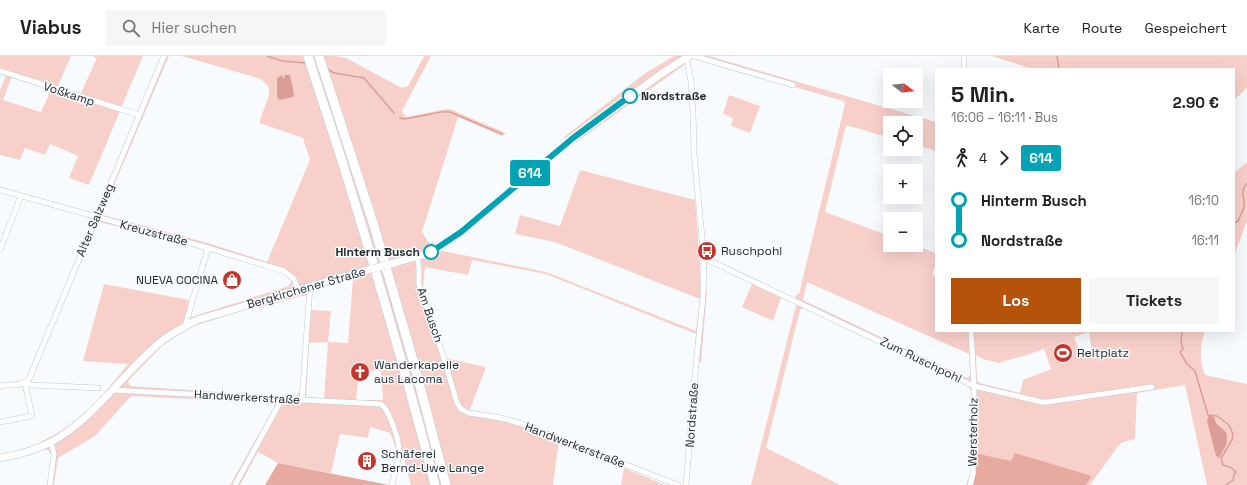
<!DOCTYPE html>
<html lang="de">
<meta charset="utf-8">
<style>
:root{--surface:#fff;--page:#f6f6f6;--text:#202124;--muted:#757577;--line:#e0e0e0;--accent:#b45309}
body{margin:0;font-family:"Space Grotesk",sans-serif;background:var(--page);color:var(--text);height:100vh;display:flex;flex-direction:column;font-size:15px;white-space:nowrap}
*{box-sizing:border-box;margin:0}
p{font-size:13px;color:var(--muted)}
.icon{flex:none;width:22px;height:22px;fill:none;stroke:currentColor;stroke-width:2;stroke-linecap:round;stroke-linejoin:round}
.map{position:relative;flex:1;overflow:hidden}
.sheet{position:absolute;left:935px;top:12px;width:300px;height:264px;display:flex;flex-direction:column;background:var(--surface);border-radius:0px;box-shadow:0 4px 16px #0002}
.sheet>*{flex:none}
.badge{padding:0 8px;border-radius:3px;font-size:14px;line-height:26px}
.needle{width:26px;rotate:106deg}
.controls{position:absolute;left:883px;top:12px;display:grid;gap:8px}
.controls a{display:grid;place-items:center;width:40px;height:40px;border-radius:0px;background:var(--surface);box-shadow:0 4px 16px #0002;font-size:20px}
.map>.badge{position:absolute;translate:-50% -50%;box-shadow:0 0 0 2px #fff}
.legs{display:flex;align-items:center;gap:6px;height:44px;padding:0 16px;font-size:13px}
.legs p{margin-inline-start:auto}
.headline{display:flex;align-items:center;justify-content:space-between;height:68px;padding:0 16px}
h1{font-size:22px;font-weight:700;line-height:30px}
.button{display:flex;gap:8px;margin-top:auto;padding:8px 16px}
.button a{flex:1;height:46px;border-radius:0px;background:var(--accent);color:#fff;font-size:16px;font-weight:700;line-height:46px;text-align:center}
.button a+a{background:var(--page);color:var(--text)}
ul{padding:0 16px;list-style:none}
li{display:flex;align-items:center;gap:14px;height:40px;font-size:15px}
li i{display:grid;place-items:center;width:6px;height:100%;margin:0 5px;background:currentColor}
li i::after{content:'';width:10px;height:10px;margin:-5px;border:3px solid;border-radius:50%;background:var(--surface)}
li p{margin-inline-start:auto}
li:first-child i{background:linear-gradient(#0000 50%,currentColor 0)}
li:last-child i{background:linear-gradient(currentColor 50%,#0000 0)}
header{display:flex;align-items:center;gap:24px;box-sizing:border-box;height:56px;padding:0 20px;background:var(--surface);border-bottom:1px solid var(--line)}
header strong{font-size:19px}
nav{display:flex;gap:22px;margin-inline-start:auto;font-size:14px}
.search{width:280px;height:36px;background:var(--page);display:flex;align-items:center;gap:10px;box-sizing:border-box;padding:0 14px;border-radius:0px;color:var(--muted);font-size:15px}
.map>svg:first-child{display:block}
</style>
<header>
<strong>Viabus</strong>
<div class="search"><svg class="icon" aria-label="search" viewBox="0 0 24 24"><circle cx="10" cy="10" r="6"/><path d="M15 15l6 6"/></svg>Hier suchen</div>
<nav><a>Karte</a><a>Route</a><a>Gespeichert</a></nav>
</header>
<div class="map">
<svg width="1247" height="429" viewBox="0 0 1247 429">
<rect width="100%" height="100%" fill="#f8fbfd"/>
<g fill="#f8d0ca" fill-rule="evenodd">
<path d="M 0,0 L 71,0 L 57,32 L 80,39 L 97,2 L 92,0 L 143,0 L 121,52 L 137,57 L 162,0 L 169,0 L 103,155 L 103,159 L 208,187 L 267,206 L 310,104 L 303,82 L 259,67 L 269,39 L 268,30 L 261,23 L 182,0 L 336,0 L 346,2 L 402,32 L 408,30 L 424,0 L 431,0 L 402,55 L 406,61 L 446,53 L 450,53 L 506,77 L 502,80 L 458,61 L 422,176 L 429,187 L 433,186 L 438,194 L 546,216 L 696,275 L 700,243 L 555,186 L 515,178 L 520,159 L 560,170 L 580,114 L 695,144 L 700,205 L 700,243 L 707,234 L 701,307 L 694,305 L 696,278 L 546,218 L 472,204 L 468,219 L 425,211 L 423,233 L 446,302 L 486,311 L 468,359 L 502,364 L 524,371 L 559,385 L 553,429 L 411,429 L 402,396 L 395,429 L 390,429 L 396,400 L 396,392 L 390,377 L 370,371 L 368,382 L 340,378 L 331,417 L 278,407 L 258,396 L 240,429 L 230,429 L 275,350 L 273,347 L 131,340 L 95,380 L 58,402 L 54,429 L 47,429 L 52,400 L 48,394 L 44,393 L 42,385 C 78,370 104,338 128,308 L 83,305 L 104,228 L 189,244 L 185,263 L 289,230 L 291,225 L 283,217 L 207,194 L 92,164 L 136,61 L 120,55 L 89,129 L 69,122 L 78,100 L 50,88 L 45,99 L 25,92 L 20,104 L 0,99 L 0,34 L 6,19 L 0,17 ZM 12,21 L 51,34 L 41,56 L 3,44 ZM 353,223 L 348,287 L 328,286 L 331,255 L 311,254 L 312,234 ZM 301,240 L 304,240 L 307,241 L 300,336 L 295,341 L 130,330 L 128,325 L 162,290 L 183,276 L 194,270 L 257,250 L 258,252 ZM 328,286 L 324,342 L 306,341 L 309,287 ZM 359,314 L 381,315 L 383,344 L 356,344 Z"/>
<path d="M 674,0 L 709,0 L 936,66 L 936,95 L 916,89 L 916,67 L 890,67 L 890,82 L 846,69 L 825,156 L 890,180 L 890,189 L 914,189 L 936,197 L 936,208 L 932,218 L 936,221 L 936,275 L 1205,275 C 1200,289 1199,305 1205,319 L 1247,328 L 1247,429 L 1207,429 L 1185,329 L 1137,337 L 1135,383 L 1123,386 L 1119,389 L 1090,429 L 1086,429 L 1092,420 L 1011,405 L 972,429 L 966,429 L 970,419 L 971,335 L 968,330 L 804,252 L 800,254 L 766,392 L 840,429 L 751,429 L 796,249 L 795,240 L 799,238 L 845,48 L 843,45 L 694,2 L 571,90 L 564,81 L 644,18 ZM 807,226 L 969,298 L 970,320 L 967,322 L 803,244 ZM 1089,276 L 1092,297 L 1082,301 L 1074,281 ZM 1070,283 L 1044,293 L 1051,313 L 1023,324 L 1020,337 L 980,327 L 977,325 L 976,299 L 983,303 L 999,307 L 1033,297 ZM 1215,363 L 1215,366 L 1226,376 L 1219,402 L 1216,400 Z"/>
<polygon points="991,0 1247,0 1247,32 1234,44 1234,13 1033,13"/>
<polygon points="729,39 760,50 750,77 731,70 733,62 723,58"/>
<polygon points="1247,106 1247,165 1234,200 1234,117"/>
<polygon points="752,228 781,242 773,265 742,251"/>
<polygon points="624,412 665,429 621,429"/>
</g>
<g fill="#e7aaa1">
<polygon points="974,397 1011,405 1015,397 1092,420 1086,429 972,429"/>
<polygon points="278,407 389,429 265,429"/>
</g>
<g fill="#da9e96">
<polygon points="282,19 283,22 285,22 284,19 290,19 294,38 293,41 279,44 277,41 277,22"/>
<polygon points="1209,359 1214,361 1216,367 1226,376 1227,382 1226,389 1219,402 1216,400 1207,365"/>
</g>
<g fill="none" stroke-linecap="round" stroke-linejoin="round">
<g stroke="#da9e96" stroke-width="1.5">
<polyline points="267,0 282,5 306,7"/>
<polyline points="1057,0 1059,13"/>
<polyline points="327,13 334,17 364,22 394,57"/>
<polyline points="400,62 405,63 441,56 450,56 502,78"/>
<path d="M 1234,167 L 1238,165 C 1240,160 1244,154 1244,149 C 1245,138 1239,138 1247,127"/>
<polyline points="1182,275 1181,286 1183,293 1180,296 1187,308 1195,315 1208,359 1217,360 1229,369 1233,378 1232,384 1221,402 1223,409 1230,411 1236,416 1234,419 1233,424 1227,428 1227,429"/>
</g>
<g stroke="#b9ccd6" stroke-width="6">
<g id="street">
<polyline points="694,0 793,29"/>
<polyline points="964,13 964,0"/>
<polyline points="0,15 139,59"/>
<polyline points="0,134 208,192 284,215 294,223 298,234"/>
<polyline points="0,194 21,140"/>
<polyline points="417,200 419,212 419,229 442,296 457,347 461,353 469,357 501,362 519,367 678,429"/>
<polyline points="704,202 974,330 1042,346 1047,346 1152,331"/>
<polyline points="185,270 208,192"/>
<path d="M 0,330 C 10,328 21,331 29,323 L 164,0"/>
<path d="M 112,334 L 381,348 C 390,355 400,386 399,398 C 398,408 394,419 392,429"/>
<polyline points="302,344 310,230"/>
<polyline points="0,366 32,360 25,327 32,329 98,332"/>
<polyline points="50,429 54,398 51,386"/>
<polyline points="235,429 282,343"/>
<polyline points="686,429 695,319 703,241 704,202 694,98 693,56 691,25 686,0"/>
<polyline points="970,429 973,418 974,330 971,275"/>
</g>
</g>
<g stroke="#b9ccd6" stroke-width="8">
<g id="secondary">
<polyline points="398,206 426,198 452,183 573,82 661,18 689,0"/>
<path d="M 0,402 C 18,399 37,394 53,385 C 95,361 122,319 158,288 C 170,278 184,271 197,264 L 363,215"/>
</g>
</g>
<g stroke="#b9ccd6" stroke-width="10">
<g id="highway">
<path d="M 308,0 C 320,39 334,78 346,118 C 378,221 408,324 435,429"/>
<polyline points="319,0 375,173 413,304 446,429"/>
</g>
</g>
<use href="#street" stroke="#fff" stroke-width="5"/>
<use href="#secondary" stroke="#fff" stroke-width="7"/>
<use href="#highway" stroke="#fff" stroke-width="9"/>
<g stroke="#b9ccd6" stroke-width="8" stroke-linecap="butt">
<polyline id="secondary-bridge" points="363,215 398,206"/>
</g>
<use href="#secondary-bridge" stroke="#fff" stroke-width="7"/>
</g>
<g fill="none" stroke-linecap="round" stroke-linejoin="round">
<g stroke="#fff" stroke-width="9">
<polyline id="line-1" points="431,196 461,176 573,82 630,40"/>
</g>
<use href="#line-1" stroke="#00a3b4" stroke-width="6"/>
</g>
<defs>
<g id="bus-disc" transform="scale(1)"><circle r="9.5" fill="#c3352c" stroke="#f8fbfd"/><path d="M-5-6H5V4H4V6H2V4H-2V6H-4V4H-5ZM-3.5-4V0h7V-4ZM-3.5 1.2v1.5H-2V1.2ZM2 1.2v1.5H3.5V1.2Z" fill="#fff"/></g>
<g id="shop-disc" transform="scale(1)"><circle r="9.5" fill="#c3352c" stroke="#f8fbfd"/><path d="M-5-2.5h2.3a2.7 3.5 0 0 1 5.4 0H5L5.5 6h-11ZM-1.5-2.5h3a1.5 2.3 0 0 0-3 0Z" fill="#fff"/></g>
<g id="stadium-disc" transform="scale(1)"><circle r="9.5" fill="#c3352c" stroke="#f8fbfd"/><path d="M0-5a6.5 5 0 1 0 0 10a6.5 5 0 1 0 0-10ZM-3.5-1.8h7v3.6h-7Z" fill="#fff"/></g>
<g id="church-disc" transform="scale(1)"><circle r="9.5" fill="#c3352c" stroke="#f8fbfd"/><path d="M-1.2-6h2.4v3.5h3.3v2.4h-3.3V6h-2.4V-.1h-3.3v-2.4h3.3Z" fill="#fff"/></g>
<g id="building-disc" transform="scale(1)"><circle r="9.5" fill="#c3352c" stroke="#f8fbfd"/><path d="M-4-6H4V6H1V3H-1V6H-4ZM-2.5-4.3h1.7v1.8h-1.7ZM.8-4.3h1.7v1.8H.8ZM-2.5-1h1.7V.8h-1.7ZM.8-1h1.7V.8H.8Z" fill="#fff"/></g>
</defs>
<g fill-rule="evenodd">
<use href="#bus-disc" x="707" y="195"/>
<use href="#shop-disc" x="232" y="224"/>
<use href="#stadium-disc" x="1063" y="297"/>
<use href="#church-disc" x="360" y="316"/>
<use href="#building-disc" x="367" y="405"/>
</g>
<g fill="#fff" stroke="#00a3b4" stroke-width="2">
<circle cx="630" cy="40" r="7"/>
<circle cx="431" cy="196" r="7"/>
</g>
<g text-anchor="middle" stroke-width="3" stroke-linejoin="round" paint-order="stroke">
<g font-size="12" fill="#232a2e" stroke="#f8fbfd">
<text transform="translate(69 38) rotate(18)" y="4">Voßkamp</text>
<text transform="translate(95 164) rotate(-67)" y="4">Alter Salzweg</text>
<text transform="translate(154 177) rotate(15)" y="4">Kreuzstraße</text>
<text transform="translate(306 232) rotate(-16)" y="4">Bergkirchener Straße</text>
<text transform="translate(430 259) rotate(71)" y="4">Am Busch</text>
<text transform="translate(921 304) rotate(26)" y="4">Zum Ruschpohl</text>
<text transform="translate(247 341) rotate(3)" y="4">Handwerkerstraße</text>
<text transform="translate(692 359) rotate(-86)" y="4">Nordstraße</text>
<text transform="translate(973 376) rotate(-89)" y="4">Wersterholz</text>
<text transform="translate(575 389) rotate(21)" y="4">Handwerkerstraße</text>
</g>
<g font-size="12" font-weight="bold" fill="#232a2e" stroke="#f8fbfd" text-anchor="start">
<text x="641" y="44">Nordstraße</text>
<text x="420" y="200" text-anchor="end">Hinterm Busch</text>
</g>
<g font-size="12" fill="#232a2e" stroke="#f8fbfd" text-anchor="start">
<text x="721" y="199">Ruschpohl</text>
<text x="218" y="228" text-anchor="end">NUEVA COCINA</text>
<text x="1077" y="301">Reitplatz</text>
<text x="374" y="313">Wanderkapelle<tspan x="374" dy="14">aus Lacoma</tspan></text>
<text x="381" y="402">Schäferei<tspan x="381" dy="14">Bernd-Uwe Lange</tspan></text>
</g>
</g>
</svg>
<div class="controls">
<a><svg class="needle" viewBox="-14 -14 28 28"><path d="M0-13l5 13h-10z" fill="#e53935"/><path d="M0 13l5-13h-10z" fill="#757577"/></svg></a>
<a><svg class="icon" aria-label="locate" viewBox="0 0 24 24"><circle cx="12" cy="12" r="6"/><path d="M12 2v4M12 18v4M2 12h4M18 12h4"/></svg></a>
<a>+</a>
<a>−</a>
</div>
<b class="badge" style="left:530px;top:117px;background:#00a3b4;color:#fff">614</b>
<section class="sheet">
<div class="headline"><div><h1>5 Min.</h1><p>16:06 – 16:11 · Bus</p></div><b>2.90 €</b></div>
<div class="legs"><svg class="icon" aria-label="walk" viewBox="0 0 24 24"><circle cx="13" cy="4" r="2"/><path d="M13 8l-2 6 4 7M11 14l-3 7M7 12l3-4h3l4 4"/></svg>4<svg class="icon" aria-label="forward" viewBox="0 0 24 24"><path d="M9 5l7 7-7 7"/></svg><b class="badge" style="background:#00a3b4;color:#fff">614</b></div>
<ul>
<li><i style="color:#00a3b4"></i><b>Hinterm Busch</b><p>16:10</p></li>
<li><i style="color:#00a3b4"></i><b>Nordstraße</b><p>16:11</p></li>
</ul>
<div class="button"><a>Los</a><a>Tickets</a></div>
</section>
</div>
